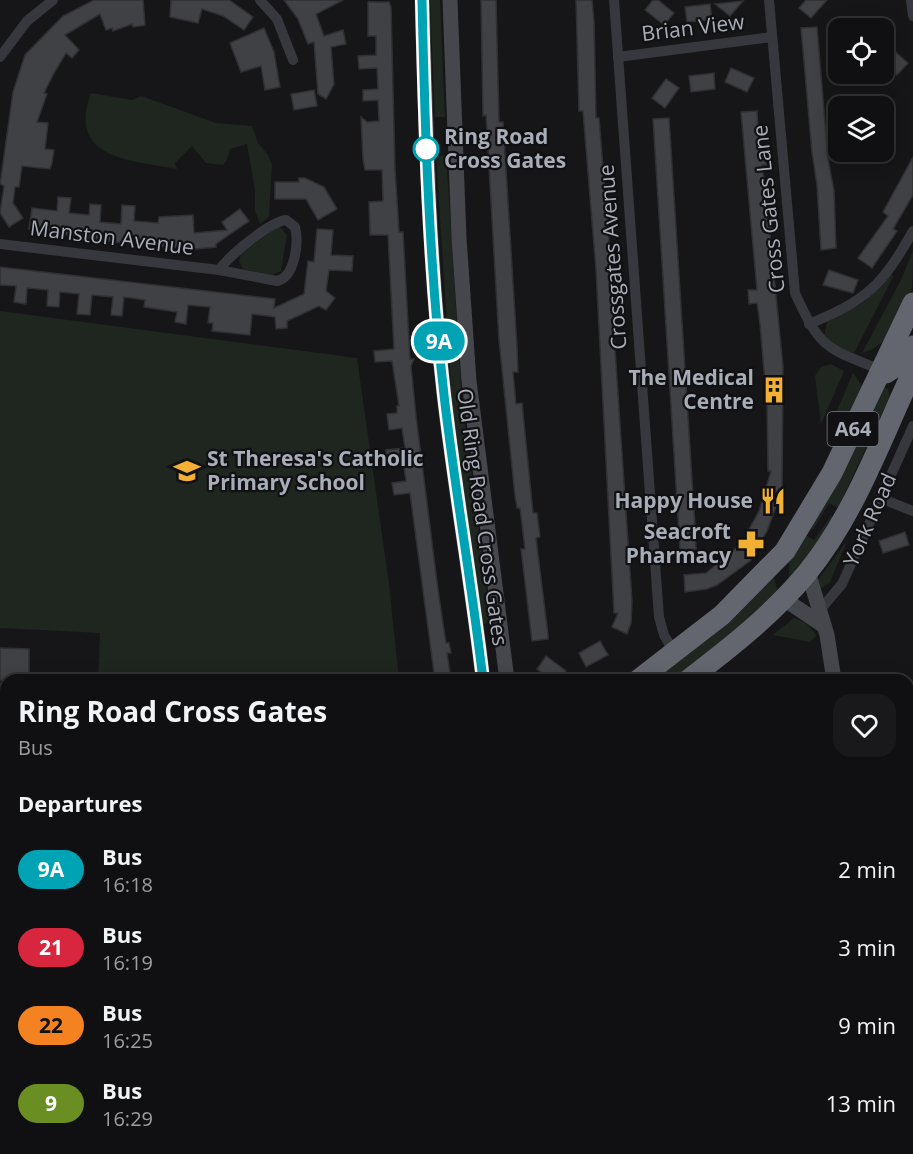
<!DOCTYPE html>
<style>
:root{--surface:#101012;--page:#19191b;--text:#f1f3f6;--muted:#9c9d9f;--line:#303032}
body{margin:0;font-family:"Open Sans",sans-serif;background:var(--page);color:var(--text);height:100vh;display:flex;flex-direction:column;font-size:22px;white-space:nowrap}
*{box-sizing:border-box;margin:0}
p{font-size:20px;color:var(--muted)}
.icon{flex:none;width:33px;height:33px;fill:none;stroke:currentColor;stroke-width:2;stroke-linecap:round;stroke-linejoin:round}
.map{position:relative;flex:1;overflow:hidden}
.drawer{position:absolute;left:0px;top:674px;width:914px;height:482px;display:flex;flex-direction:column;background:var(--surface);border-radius:18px 18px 0 0;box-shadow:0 3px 15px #0003,0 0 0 2px var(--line)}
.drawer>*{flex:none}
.badge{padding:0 12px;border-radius:20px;font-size:21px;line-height:39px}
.buttons{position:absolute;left:828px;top:18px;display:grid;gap:12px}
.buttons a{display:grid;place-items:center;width:66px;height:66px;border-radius:12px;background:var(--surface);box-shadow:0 3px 15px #0003,0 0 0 2px var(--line);font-size:30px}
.map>.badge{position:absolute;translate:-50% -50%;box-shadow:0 0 0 3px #fff}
h2{padding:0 18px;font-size:22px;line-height:54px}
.round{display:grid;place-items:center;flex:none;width:63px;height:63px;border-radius:18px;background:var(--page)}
.summary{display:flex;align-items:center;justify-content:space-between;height:102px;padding:0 18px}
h1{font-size:28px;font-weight:700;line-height:45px}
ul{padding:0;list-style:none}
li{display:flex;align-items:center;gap:18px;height:78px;padding:0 18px}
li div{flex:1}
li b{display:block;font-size:22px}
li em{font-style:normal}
li .badge{min-width:66px;font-weight:700;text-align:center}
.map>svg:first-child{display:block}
</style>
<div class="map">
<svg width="913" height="1154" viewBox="0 0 913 1154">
<rect width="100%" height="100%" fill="#161618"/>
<g fill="#1e261f">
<polygon points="430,0 440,0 445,117 435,117"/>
<path d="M 91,93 L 132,100 L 141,96 L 216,123 L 252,126 L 258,143 L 268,155 L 272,165 L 269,217 L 260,224 L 255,211 L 255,190 L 247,144 L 230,149 L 227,160 L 223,165 L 206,163 L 192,146 L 175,163 L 177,169 C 129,160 67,159 91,93 Z"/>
<polygon points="446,155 462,401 491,623 481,624 452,402 436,156"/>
<polygon points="280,227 287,235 281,271 272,275 243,269 239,261 241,254 275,228"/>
<path d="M 913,251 C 913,262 913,278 912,289 C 904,314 889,347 862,353 L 901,280 Z"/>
<polygon points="892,274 893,277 854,353 843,351 824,336 827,322 864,302"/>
<polygon points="0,311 357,358 389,584 399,679 98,679 100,633 0,628"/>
<polygon points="831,364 844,371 821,424 815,376 821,367"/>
<polygon points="853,373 862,386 842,427 831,425"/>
<polygon points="884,387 888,389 890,396 838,508 829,503 813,530 808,527"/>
<polygon points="831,516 835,518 788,584 790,553 804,534 814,540"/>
<polygon points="847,541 830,582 818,591 815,584"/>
<polygon points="774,578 779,597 729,642 675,679 651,680 720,630"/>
<path d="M 794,618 C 805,621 811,626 816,636 L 810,642 L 773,635 Z"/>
<polygon points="913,763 913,954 908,937 908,764"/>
<polygon points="908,1010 913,1021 913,1092 908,1086"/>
<polygon points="0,1082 6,1084 6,1149 23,1149 21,1154 0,1154"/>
</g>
<g fill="#404145" stroke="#303034" stroke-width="1.5">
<polygon points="94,0 143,0 145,25 133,27 132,24 113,31 112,28 106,30 100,14 65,35 79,50 72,58 66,53 54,73 44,93 47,94 37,122 48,123 45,149 54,150 52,163 50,169 22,166 19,187 15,187 13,203 23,218 9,227 0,213 4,186 0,184 13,92 25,55 63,16"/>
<polygon points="171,0 229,0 253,17 244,30 223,16 202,9 198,23 170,17"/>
<polygon points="284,0 343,0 316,14 324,36 343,30 346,44 331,47 334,84 326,99 318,94 314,42 308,44 298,19"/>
<polygon points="481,0 496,0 499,122 503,122 517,347 518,372 513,372 516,404 522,403 533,513 537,513 540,537 536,538 548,635 548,639 532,641 521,549 525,549 520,508 517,508 515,496 499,340 486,115 483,116"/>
<polygon points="576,0 592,0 594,21 596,118 599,118 612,279 614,335 632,601 631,623 627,634 612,627 618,613 614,613 596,270 583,111 579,111"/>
<polygon points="653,0 658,0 674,13 664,25 645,10"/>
<polygon points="806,0 827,0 811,18 799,8"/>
<polygon points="743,1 730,16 715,4"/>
<polygon points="368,2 389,2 391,7 395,169 399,232 403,232 410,359 414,359 411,366 416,416 438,590 446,643 449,643 451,653 447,653 451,680 435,680 410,493 394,495 392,483 406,481 403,460 387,461 386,450 405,448 402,428 389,430 387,414 397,413 397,406 399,406 392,361 375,362 374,351 394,349 388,235 370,235 369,202 383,201 382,170 365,170 363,159 361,117 367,122 379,121 378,100 363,101 363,90 378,89 377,68 359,69 358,56 376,55 376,36 368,36"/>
<polygon points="710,4 712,20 687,22 685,7"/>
<polygon points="817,27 828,159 834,191 836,248 821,250 817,185 812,152 801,28"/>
<polygon points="264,28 274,52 280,87 265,90 261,66 241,72 230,43"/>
<polygon points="892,49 908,63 897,75 884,62 884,58"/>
<polygon points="731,68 754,78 747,92 725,82"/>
<polygon points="714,73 715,89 691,92 689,76"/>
<polygon points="666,79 679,88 665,108 652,98"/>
<polygon points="314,90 317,106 294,110 291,94"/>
<polygon points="757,111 759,144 760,148 765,148 762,156 767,165 762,165 770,226 772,226 770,234 783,367 782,490 767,531 750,561 717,585 707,589 685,592 684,575 706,573 741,544 759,511 771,471 768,471 767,405 760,324 757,303 749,304 748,290 757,290 741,112"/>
<polygon points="669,118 695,527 696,549 680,550 653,119"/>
<polygon points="913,157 913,195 893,229 897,231 872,268 858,258 888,216 883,212"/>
<polygon points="299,178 305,178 324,187 337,209 318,220 306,199 275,199 275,182 299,182"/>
<polygon points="58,197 71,198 69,213 89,215 90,204 101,205 100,222 121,224 122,205 135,206 134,221 158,223 159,217 193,215 194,233 227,230 222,222 240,209 249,221 216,244 216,247 196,249 129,244 29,229 32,208 57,211"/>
<polygon points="317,229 333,230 331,255 353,256 352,271 329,270 326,291 335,298 326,310 319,306 287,321 287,328 276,329 275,317 252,314 250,335 212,331 213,323 208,323 210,307 188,305 186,324 175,322 177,312 144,307 145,300 124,297 122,316 111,315 113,297 92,295 90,315 77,314 79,294 60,292 59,307 47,306 48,290 27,288 26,304 14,302 16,286 0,285 0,267 275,299 274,308 304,294 308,261 314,262"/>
<polygon points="829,270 858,280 853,293 823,285"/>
<polygon points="905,532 909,545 883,553 879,541"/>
<polygon points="600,641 608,655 586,667 579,653"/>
<polygon points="0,648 29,649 29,680 0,680"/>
<polygon points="546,656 566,671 560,680 551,680 537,669"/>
</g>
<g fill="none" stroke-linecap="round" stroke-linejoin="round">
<g stroke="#37383d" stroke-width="10">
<polyline points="260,0 277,19 293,60"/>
<polyline points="614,0 659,617 664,635 674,652"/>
<path d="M 769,0 L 795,293 C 821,350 825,347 881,370"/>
<polyline points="911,0 913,16"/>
<polyline points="0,57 27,21 53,0"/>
<polyline points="618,57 772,37"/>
<path d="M 0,244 L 219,270 L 277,281 C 295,277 299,243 295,227 L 286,220 C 269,222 229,256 219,270"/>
<path d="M 809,324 C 867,300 882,286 913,231"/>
<polyline points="880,498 913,511"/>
<polyline points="820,610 842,584 913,426"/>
<polyline points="0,920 6,921"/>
<polyline points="908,1007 913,1004"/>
<polyline points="0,1067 6,1069"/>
<polyline points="908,1094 913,1098"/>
<polyline points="131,1149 135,1154"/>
<polyline points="309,1149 313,1154"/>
<polyline points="668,1149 671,1154"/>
<polyline points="507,1154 508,1149"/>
<polyline points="750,1154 750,1149"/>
</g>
<g stroke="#45474d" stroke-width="15">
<path d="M 422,0 C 426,132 429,264 444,395 C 455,490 472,585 483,680"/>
<polyline points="450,0 459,238 469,381 507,680"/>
<polyline points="808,572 827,635 834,680"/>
<polyline points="784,599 824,626"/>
<polyline points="0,788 6,788"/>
<polyline points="908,978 913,991"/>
</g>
<g stroke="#63666e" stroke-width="21">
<polyline points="886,373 904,361 913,346"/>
<polyline points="638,680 722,615 785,551 832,473 913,303"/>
<path d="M 688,680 C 731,647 772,615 807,573 C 855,514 881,439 913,371"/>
<polyline points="564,1149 565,1154"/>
<polyline points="598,1149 599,1154"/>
</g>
</g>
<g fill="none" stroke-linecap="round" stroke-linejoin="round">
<g stroke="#fff" stroke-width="14">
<path id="line" d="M 422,0 C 425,132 429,264 444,395 C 455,490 472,585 483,680"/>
</g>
<use href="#line" stroke="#00a3b4" stroke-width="9"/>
</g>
<defs>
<g id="building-bare" transform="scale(2.07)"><path d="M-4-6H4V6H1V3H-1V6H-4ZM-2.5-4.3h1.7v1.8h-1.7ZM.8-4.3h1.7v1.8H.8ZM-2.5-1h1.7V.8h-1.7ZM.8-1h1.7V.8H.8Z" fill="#f2b134" stroke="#111113" stroke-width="2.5" paint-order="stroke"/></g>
<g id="school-bare" transform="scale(2.07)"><path d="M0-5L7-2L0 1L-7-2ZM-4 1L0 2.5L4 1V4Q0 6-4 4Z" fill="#f2b134" stroke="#111113" stroke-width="2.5" paint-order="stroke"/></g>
<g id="restaurant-bare" transform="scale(2.07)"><path d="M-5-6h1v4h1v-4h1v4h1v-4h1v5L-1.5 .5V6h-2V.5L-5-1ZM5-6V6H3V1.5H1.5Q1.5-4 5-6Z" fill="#f2b134" stroke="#111113" stroke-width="2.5" paint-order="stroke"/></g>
<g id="pharmacy-bare" transform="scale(2.07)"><path d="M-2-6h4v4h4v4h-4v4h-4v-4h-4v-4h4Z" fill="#f2b134" stroke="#111113" stroke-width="2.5" paint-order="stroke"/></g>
</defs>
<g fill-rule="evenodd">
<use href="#building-bare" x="774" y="390"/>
<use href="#school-bare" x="187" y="471"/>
<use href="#restaurant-bare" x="773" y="501"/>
<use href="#pharmacy-bare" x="751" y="544"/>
</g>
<circle fill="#fff" stroke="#00a3b4" stroke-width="3" cx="426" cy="149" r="12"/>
<g text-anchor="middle" stroke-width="4.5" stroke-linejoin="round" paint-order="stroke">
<rect fill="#111113" stroke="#7b7e86" stroke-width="1.5" x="827.5" y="412" width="51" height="34" rx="4.5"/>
<g font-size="20" font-weight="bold" fill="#a8adb8">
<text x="853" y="436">A64</text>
</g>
<g font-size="21" fill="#a8adb8" stroke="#111113">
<text transform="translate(693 28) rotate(-7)" y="7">Brian View</text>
<text transform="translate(769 209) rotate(-96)" y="7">Cross Gates Lane</text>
<text transform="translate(112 238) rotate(7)" y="7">Manston Avenue</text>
<text transform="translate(613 257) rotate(-94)" y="7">Crossgates Avenue</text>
<text transform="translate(482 517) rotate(82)" y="7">Old Ring Road Cross Gates</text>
<text transform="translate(870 520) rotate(-66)" y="7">York Road</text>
</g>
<g font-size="21" font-weight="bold" fill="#a8adb8" stroke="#111113" text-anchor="start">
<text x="444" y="144">Ring Road<tspan x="444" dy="24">Cross Gates</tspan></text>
</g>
<g font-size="21" font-weight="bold" fill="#a8adb8" stroke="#111113" text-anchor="end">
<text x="754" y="385">The Medical<tspan x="754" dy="24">Centre</tspan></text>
<text x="207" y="466" text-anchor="start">St Theresa's Catholic<tspan x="207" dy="24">Primary School</tspan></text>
<text x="753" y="508">Happy House</text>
<text x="731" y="539">Seacroft<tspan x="731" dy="24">Pharmacy</tspan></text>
</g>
</g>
</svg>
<div class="buttons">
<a><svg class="icon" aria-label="locate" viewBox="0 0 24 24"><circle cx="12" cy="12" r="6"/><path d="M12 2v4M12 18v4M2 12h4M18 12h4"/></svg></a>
<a><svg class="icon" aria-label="layers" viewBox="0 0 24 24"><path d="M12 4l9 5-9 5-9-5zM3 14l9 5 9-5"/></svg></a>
</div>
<b class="badge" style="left:439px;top:341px;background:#00a3b4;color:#fff">9A</b>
<section class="drawer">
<div class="summary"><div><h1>Ring Road Cross Gates</h1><p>Bus</p></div><a class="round"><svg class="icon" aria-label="heart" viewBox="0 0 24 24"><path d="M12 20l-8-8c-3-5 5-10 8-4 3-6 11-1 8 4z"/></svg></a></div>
<h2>Departures</h2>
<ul>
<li><span class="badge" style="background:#00a3b4;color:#fff">9A</span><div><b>Bus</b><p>16:18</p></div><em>2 min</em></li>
<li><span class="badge" style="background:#d7263d;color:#fff">21</span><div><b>Bus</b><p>16:19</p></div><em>3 min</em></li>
<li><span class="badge" style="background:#f58220;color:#111">22</span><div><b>Bus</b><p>16:25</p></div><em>9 min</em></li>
<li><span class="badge" style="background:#6b8e23;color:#fff">9</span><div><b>Bus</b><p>16:29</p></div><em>13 min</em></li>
</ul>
</section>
</div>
